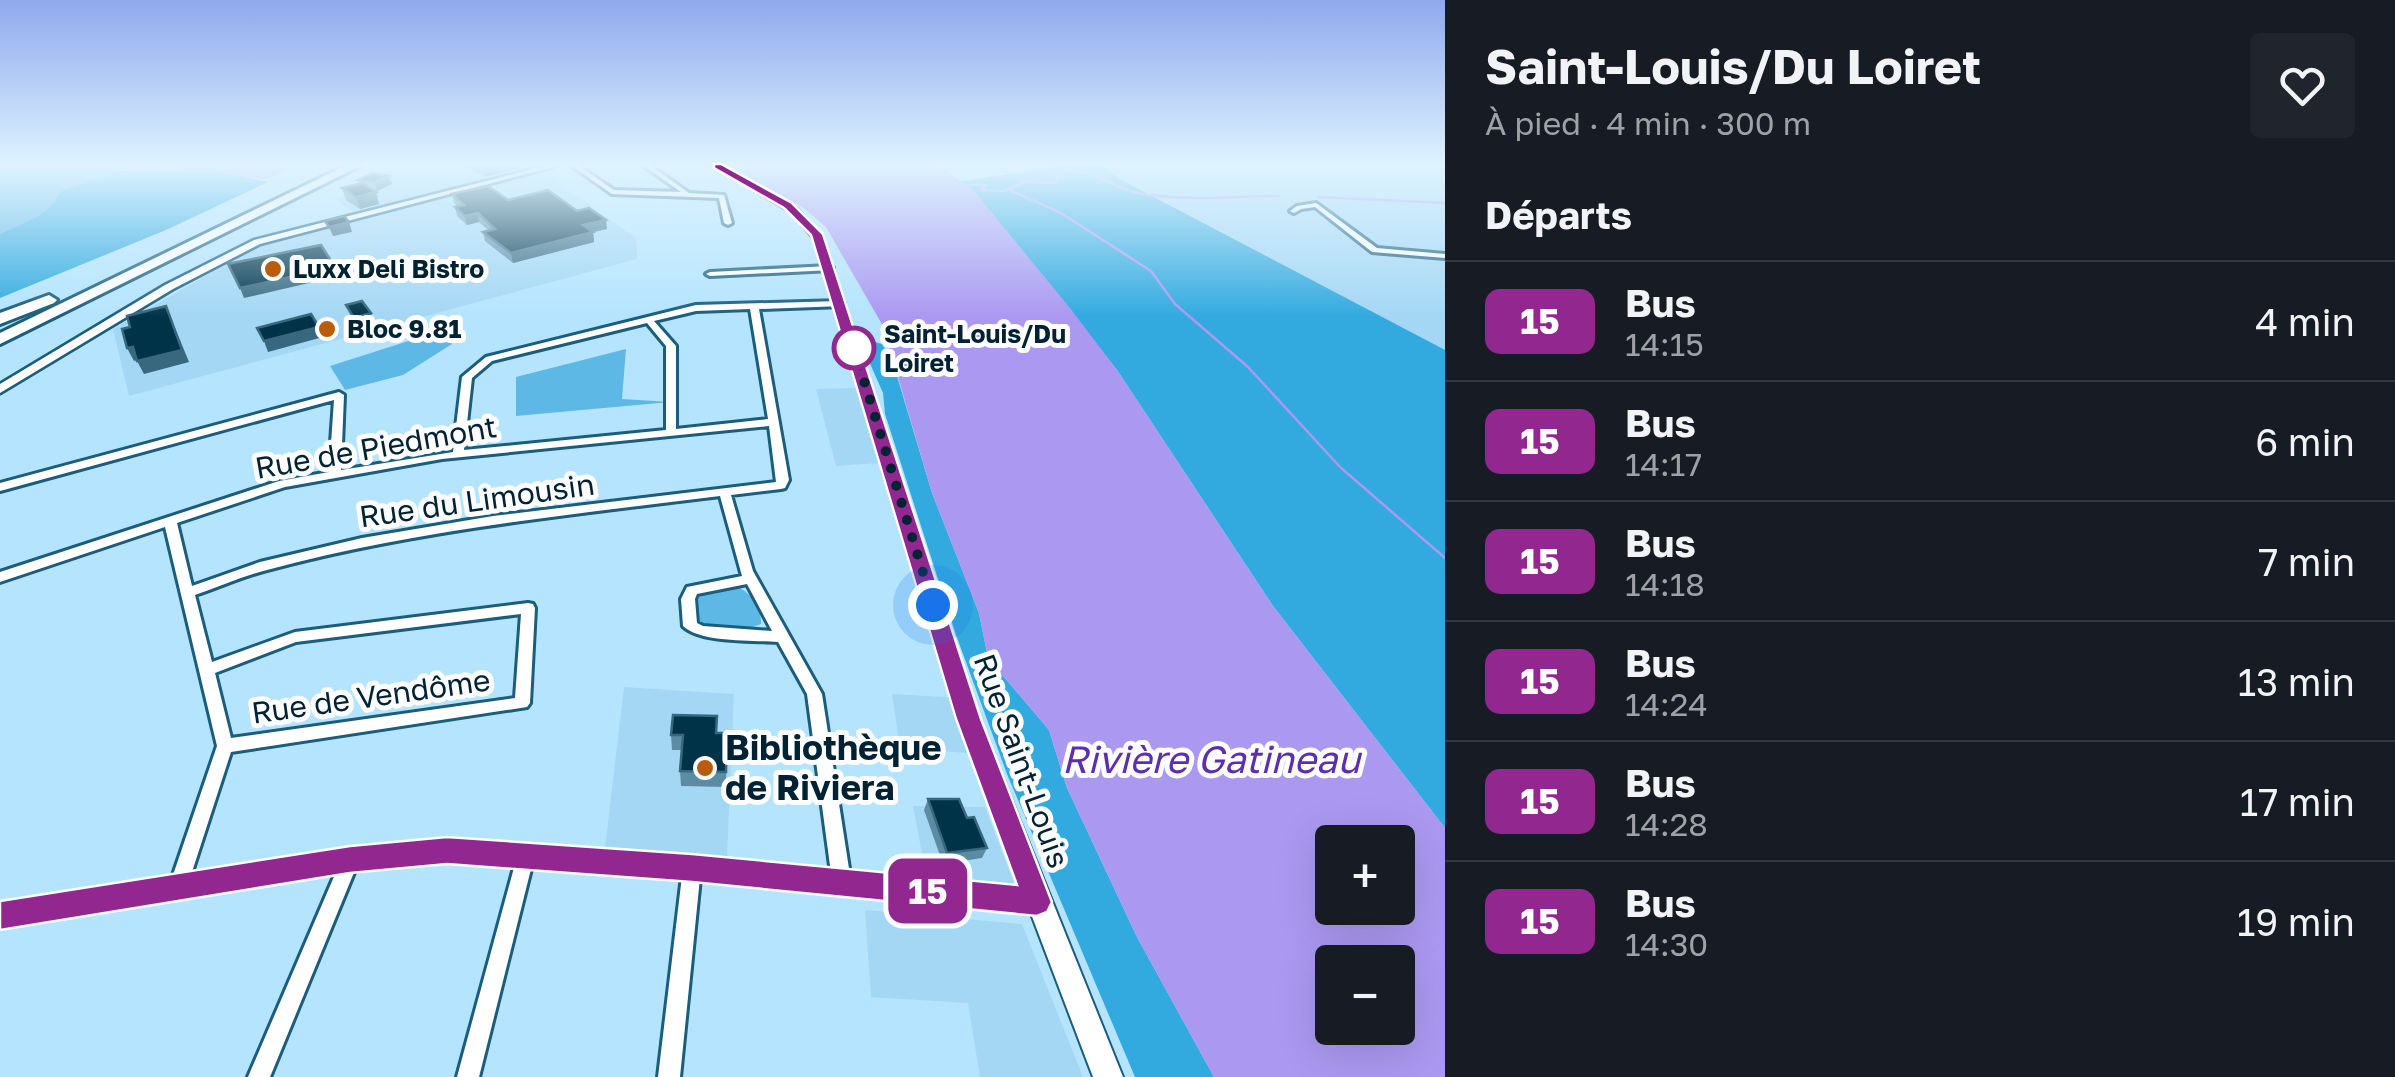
<!DOCTYPE html>
<html lang="fr">
<meta charset="utf-8">
<style>
:root{--surface:#171b24;--page:#20242c;--text:#f1f3f6;--muted:#9ea1a6;--line:#363941}
body{margin:0;font-family:"Golos Text",sans-serif;background:var(--page);color:var(--text);height:100vh;display:flex;flex-direction:column;font-size:38px;white-space:nowrap}
*{box-sizing:border-box;margin:0}
p{font-size:32px;color:var(--muted)}
.icon{flex:none;width:55px;height:55px;fill:none;stroke:currentColor;stroke-width:2;stroke-linecap:round;stroke-linejoin:round}
.map{position:relative;flex:1;overflow:hidden}
.sheet{display:flex;flex-direction:column;background:var(--surface);width:950px}
.sheet>*{flex:none}
.badge{padding:0 20px;border-radius:15px;font-size:35px;line-height:65px}
.tools{position:absolute;left:1315px;top:825px;display:grid;gap:20px}
.tools a{display:grid;place-items:center;width:100px;height:100px;border-radius:10px;background:var(--surface);box-shadow:0 10px 40px #0002;font-size:50px}
.you{position:absolute;width:50px;height:50px;margin:-25px;border:8px solid #fff;border-radius:50%;background:#1a73e8;box-shadow:0 0 0 15px #1a73e833}
.map>.badge{position:absolute;translate:-50% -50%;box-shadow:0 0 0 5px #fff}
h2{padding:0 40px;font-size:38px;line-height:90px}
.round{display:grid;place-items:center;flex:none;width:105px;height:105px;border-radius:10px;background:var(--page)}
.summary{display:flex;align-items:center;justify-content:space-between;height:170px;padding:0 40px}
h1{font-size:48px;font-weight:700;line-height:75px}
ul{padding:0;list-style:none}
li{display:flex;align-items:center;gap:30px;height:120px;padding:0 40px;border-top:2px solid var(--line)}
li div{flex:1}
li b{display:block;font-size:38px}
li em{font-style:normal}
li .badge{min-width:110px;font-weight:700;text-align:center}
main{display:flex;flex:1;min-height:0}
.map>svg:first-child{display:block}
</style>
<main>
<div class="map">
<svg width="1445" height="1077" viewBox="0 0 1445 1077">
<rect width="100%" height="100%" fill="#b5e4ff"/>
<g fill="#a4d7f4">
<polygon points="397,166 534,166 636,238 637,259 129,396 113,329 256,247 360,218 335,199"/>
<polygon points="1090,166 1445,166 1445,351 1148,193"/>
<polygon points="856,388 879,463 836,466 816,389"/>
<polygon points="624,687 734,694 727,857 605,848"/>
<polygon points="892,694 962,698 981,754 900,748"/>
<polygon points="913,806 985,807 1016,888 928,885"/>
<polygon points="865,910 1022,924 1083,1077 980,1077 968,1003 871,997"/>
</g>
<g fill="#5eb8e5">
<polygon points="0,166 206,166 123,169 61,191 50,207 36,217 0,234"/>
<polygon points="443,330 452,344 403,375 345,390 330,366"/>
<polygon points="626,349 622,399 670,402 516,416 516,377"/>
<path d="M 738,587 C 751,593 762,609 761,624 C 744,632 713,631 697,621 L 696,598 L 700,594 Z"/>
</g>
<g fill="#32aadf">
<polygon points="1060,166 1103,166 1116,177 1445,350 1445,828 1273,606 1117,370 974,191 958,182"/>
<polygon points="118,171 227,173 268,182 166,230 0,298 0,234 36,217 50,207 61,191"/>
<polygon points="868,340 882,344 894,366 932,493 979,613 988,658 1049,730 1067,788 1137,937 1214,1077 1135,1077 1007,774 956,635 885,414 883,393 861,343"/>
</g>
<g fill="#ab98f1" fill-rule="evenodd">
<polygon points="206,166 292,168 266,179 208,172 118,171"/>
<path d="M 729,166 L 939,166 L 974,191 L 1070,308 L 1117,370 L 1273,606 L 1445,828 L 1445,1077 L 1214,1077 L 1137,937 L 1067,788 L 1049,730 L 988,658 L 979,613 L 932,493 L 883,326 L 826,227 L 805,209 ZM 1398,842 L 1398,908 L 1332,908 L 1332,842 ZM 1398,962 L 1398,1028 L 1332,1028 L 1332,962 Z"/>
</g>
<g fill="none" stroke-linecap="round" stroke-linejoin="round">
<g stroke="#ab98f1" stroke-width="2.5">
<path d="M 1065,171 C 1094,168 1111,188 1138,193 C 1184,202 1233,196 1279,196"/>
<polyline points="963,185 986,185 981,190 1005,191 1024,182 1056,183 1058,173"/>
<polyline points="1012,191 1061,213 1151,271 1175,304 1248,367 1340,467 1445,558"/>
<polyline points="1318,197 1445,203"/>
</g>
<g stroke="#1a5d7c" stroke-width="6">
<g id="minor">
<polygon points="572,166 579,166 614,190 681,192 644,166 651,166 689,193 724,195 732,223 728,225 724,223 719,198 612,194"/>
<polygon points="1316,203 1377,248 1445,254 1445,258 1372,252 1315,207 1301,209 1294,213 1290,211 1297,206"/>
<polygon points="829,266 833,268 832,270 710,276 706,274 710,272"/>
<path d="M 840,301 L 844,304 L 843,306 L 759,309 L 789,480 L 785,488 L 781,489 L 731,495 L 753,571 L 822,694 L 850,875 L 1037,893 L 1044,895 L 1046,902 L 1044,909 L 1037,911 L 700,878 L 680,1077 L 658,1077 L 682,876 L 532,865 L 479,1077 L 457,1077 L 515,864 L 447,859 L 355,870 L 270,1077 L 248,1077 L 336,872 L 270,880 L 0,925 L 0,907 L 172,878 L 217,746 L 165,527 L 0,582 L 0,572 L 279,481 L 329,472 L 334,400 L 0,491 L 0,483 L 339,392 L 344,395 L 341,470 L 453,452 L 462,377 L 486,357 L 696,305 ZM 750,309 L 768,419 L 676,429 L 676,346 L 654,321 L 696,311 ZM 647,323 L 666,346 L 666,430 L 464,450 L 472,378 L 492,361 ZM 769,426 L 776,482 L 493,516 L 362,538 L 260,562 L 192,586 L 177,523 L 285,487 L 442,459 ZM 720,496 L 742,576 L 687,587 L 681,599 L 683,626 C 701,643 752,640 778,642 L 807,694 L 831,873 L 692,859 L 531,848 L 526,845 L 522,847 L 447,841 L 355,852 L 350,850 L 343,854 L 270,862 L 191,875 L 231,752 L 527,707 L 530,703 L 535,608 L 533,604 L 528,603 L 295,632 L 212,662 L 195,595 C 219,587 243,576 267,570 C 415,530 568,515 720,496 ZM 747,584 L 772,631 L 703,626 L 697,623 L 695,599 L 697,594 ZM 521,614 L 515,698 L 231,738 L 215,673 L 296,642 Z"/>
</g>
</g>
<g stroke="#1a5d7c" stroke-width="5">
<polygon id="tertiary" points="545,166 557,166 260,244 173,289 0,393 0,384 165,285 254,240"/>
</g>
<g stroke="#1a5d7c" stroke-width="4">
<polygon id="secondary" points="714,166 724,166 798,209 823,237 979,719 1123,1077 1093,1077 957,719 813,238 792,213"/>
</g>
<g stroke="#1a5d7c" stroke-width="6">
<g id="motorway">
<polygon points="345,166 360,166 0,344 0,333"/>
<polygon points="49,295 57,300 54,303 0,324 0,313"/>
</g>
</g>
<use href="#minor" fill="#fff" fill-rule="evenodd"/>
<use href="#tertiary" fill="#fff" fill-rule="evenodd"/>
<use href="#secondary" fill="#fff" fill-rule="evenodd"/>
<use href="#motorway" fill="#fff" fill-rule="evenodd"/>
</g>
<g fill="#5b8ca4">
<polygon points="465,166 521,166 521,168 485,177"/>
<polygon points="358,180 392,184 377,191 373,190 379,204 360,209 346,200 342,188 359,184"/>
<polygon points="452,194 508,200 577,211 607,229 593,232 594,242 513,263 485,241 483,232 488,230 479,222 467,225 457,216 455,207 457,206 454,203"/>
<polygon points="727,733 726,787 681,786 680,771 682,750 672,750 671,735"/>
<polygon points="928,799 967,818 987,848 982,858 943,864 924,810"/>
</g>
<g fill="#37687f">
<polygon points="483,166 521,166 521,168 485,177"/>
<polygon points="389,176 392,184 377,191 375,182"/>
<polygon points="376,192 379,204 360,209 356,197"/>
<polygon points="478,213 479,222 467,225 465,216"/>
<polygon points="606,220 607,229 584,234 583,225"/>
<polygon points="349,222 352,232 333,236 329,227"/>
<polygon points="593,232 594,242 513,263 511,253"/>
<polygon points="335,267 339,276 244,298 240,288"/>
<polygon points="166,306 189,362 144,374 137,361"/>
<polygon points="371,313 374,324 357,328 354,318"/>
<polygon points="319,327 323,337 268,352 264,341"/>
<polygon points="133,347 140,359 134,361 127,348"/>
</g>
<g fill="#013348" stroke="#37687f" stroke-width="2.5">
<polygon points="372,173 389,176 375,182 358,180"/>
<polygon points="362,183 376,192 356,197 342,188"/>
<polygon points="488,186 508,200 548,190 577,211 589,208 606,220 583,225 593,232 511,253 483,232 495,229 478,213 465,216 455,207 464,205 452,194"/>
<polygon points="344,216 349,222 329,227 325,221"/>
<polygon points="321,245 335,267 240,288 228,264"/>
<polygon points="362,301 371,313 354,318 346,305"/>
<polygon points="166,306 182,350 137,361 133,347 127,348 122,329 130,327 127,316"/>
<polygon points="311,314 319,327 264,341 257,328"/>
<polygon points="673,715 717,716 716,733 727,733 726,772 680,771 683,735 671,735"/>
<polygon points="928,799 959,799 967,818 974,817 987,848 947,853"/>
</g>
<linearGradient id="sky" x2="0" y2="1"><stop stop-color="#8fa9ec"/><stop offset="0.52" stop-color="#def3ff"/><stop offset="1" stop-color="#def3ff" stop-opacity="0"/></linearGradient>
<rect width="1445" height="317" fill="url(#sky)"/>
<polygon fill="#922790" stroke="#fff" stroke-width="2.5" points="714,164 721,164 792,203 823,234 981,719 1052,902 1047,912 1037,916 692,882 447,864 350,873 0,930 0,901 350,846 447,837 692,854 1017,885 956,719 811,235 784,208 714,168"/>
<g fill="none" stroke-linecap="round" stroke-linejoin="round">
<polyline stroke="#023" stroke-width="10" stroke-dasharray="0 18" points="854,348 933,605"/>
</g>
<g fill="#ba5c0b" stroke="#fdfdfd" stroke-width="4">
<circle cx="273" cy="269" r="10"/>
<circle cx="327" cy="329" r="10"/>
<circle cx="705" cy="768" r="10"/>
</g>
<circle fill="#fff" stroke="#922790" stroke-width="5" cx="854" cy="348" r="20"/>
<g text-anchor="middle" stroke-width="10" stroke-linejoin="round" paint-order="stroke">
<g font-size="25" font-weight="bold" fill="#023" stroke="#fdfdfd" text-anchor="start">
<text x="293" y="278">Luxx Deli Bistro</text>
<text x="347" y="338">Bloc 9.81</text>
</g>
<g font-size="25" font-weight="bold" fill="#023" stroke="#fdfdfd" text-anchor="start">
<text x="884" y="343">Saint-Louis/Du<tspan x="884" dy="29">Loiret</tspan></text>
</g>
<g font-size="30" fill="#023" stroke="#fdfdfd">
<text transform="translate(376 448) rotate(-10)" y="10">Rue de Piedmont</text>
<text transform="translate(477 501) rotate(-8)" y="10">Rue du Limousin</text>
<text transform="translate(371 697) rotate(-8)" y="10">Rue de Vendôme</text>
<text transform="translate(1021 761) rotate(70)" y="10">Rue Saint-Louis</text>
</g>
<g font-size="35" font-weight="bold" fill="#023" stroke="#fdfdfd" text-anchor="start">
<text x="725" y="760">Bibliothèque<tspan x="725" dy="40">de Riviera</tspan></text>
</g>
<g font-size="38" font-style="italic" fill="#5b2faf" stroke="#fdfdfd">
<text x="1211" y="773">Rivière Gatineau</text>
</g>
</g>
</svg>
<div class="tools">
<a>+</a>
<a>−</a>
</div>
<div class="you" style="left:933px;top:605px"></div>
<b class="badge" style="left:928px;top:891px;background:#922790;color:#fff">15</b>
</div>
<section class="sheet">
<div class="summary"><div><h1>Saint-Louis/Du Loiret</h1><p>À pied · 4 min · 300 m</p></div><a class="round"><svg class="icon" aria-label="heart" viewBox="0 0 24 24"><path d="M12 20l-8-8c-3-5 5-10 8-4 3-6 11-1 8 4z"/></svg></a></div>
<h2>Départs</h2>
<ul>
<li><span class="badge" style="background:#922790;color:#fff">15</span><div><b>Bus</b><p>14:15</p></div><em>4 min</em></li>
<li><span class="badge" style="background:#922790;color:#fff">15</span><div><b>Bus</b><p>14:17</p></div><em>6 min</em></li>
<li><span class="badge" style="background:#922790;color:#fff">15</span><div><b>Bus</b><p>14:18</p></div><em>7 min</em></li>
<li><span class="badge" style="background:#922790;color:#fff">15</span><div><b>Bus</b><p>14:24</p></div><em>13 min</em></li>
<li><span class="badge" style="background:#922790;color:#fff">15</span><div><b>Bus</b><p>14:28</p></div><em>17 min</em></li>
<li><span class="badge" style="background:#922790;color:#fff">15</span><div><b>Bus</b><p>14:30</p></div><em>19 min</em></li>
</ul>
</section>
</main>
